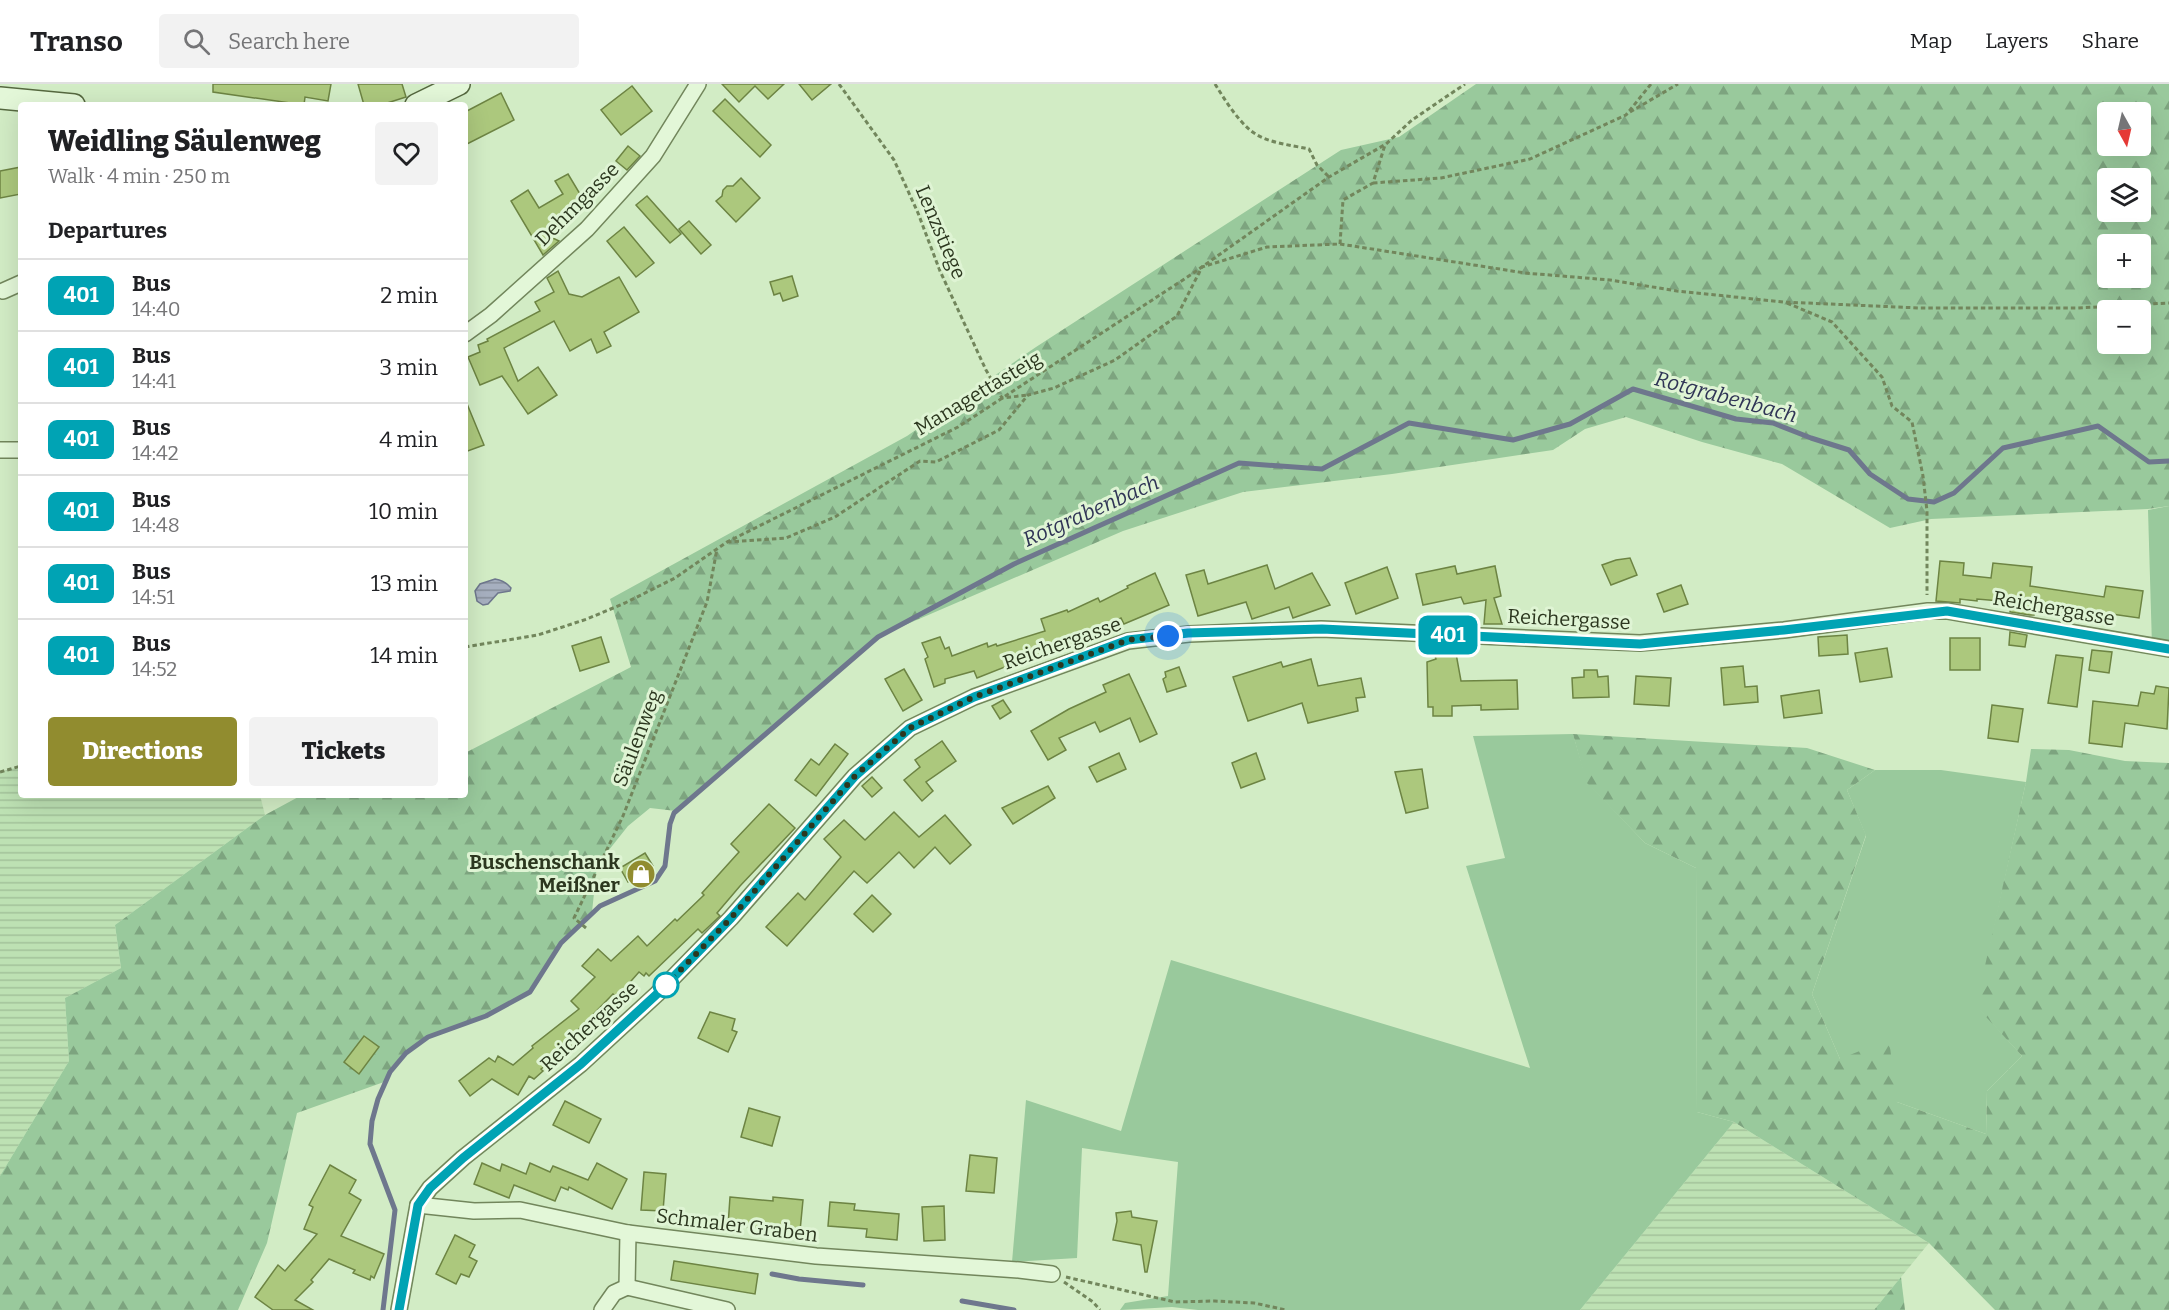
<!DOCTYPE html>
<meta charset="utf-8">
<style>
:root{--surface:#fff;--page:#f2f2f2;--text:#202124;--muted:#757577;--line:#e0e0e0;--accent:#918c2f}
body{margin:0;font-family:Bitter,serif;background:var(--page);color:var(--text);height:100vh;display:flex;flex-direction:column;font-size:22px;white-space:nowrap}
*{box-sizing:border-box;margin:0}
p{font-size:20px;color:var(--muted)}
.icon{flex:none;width:33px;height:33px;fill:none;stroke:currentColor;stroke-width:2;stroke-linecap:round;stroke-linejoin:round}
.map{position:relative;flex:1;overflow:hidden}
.panel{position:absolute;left:18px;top:18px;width:450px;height:696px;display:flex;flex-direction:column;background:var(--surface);border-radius:6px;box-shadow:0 6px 24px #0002}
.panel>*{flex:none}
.badge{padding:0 12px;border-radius:9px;font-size:21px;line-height:39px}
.needle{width:39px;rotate:172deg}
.fabs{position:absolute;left:2097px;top:18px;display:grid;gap:12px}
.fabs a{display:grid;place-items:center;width:54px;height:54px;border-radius:6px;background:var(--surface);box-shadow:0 6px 24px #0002;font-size:30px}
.you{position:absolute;width:30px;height:30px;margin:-15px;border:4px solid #fff;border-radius:50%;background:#1a73e8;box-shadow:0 0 0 9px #1a73e833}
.map>.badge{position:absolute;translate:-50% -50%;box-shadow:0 0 0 3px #fff}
h2{padding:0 30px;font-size:22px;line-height:54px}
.round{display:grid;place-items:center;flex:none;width:63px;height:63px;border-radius:6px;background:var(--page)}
.overview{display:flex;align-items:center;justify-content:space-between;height:102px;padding:0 30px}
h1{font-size:28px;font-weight:800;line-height:45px}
.primary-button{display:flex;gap:12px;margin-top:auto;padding:12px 30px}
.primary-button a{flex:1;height:69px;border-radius:6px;background:var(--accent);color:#fff;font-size:24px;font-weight:800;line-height:69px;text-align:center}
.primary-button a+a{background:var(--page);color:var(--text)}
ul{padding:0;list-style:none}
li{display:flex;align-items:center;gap:18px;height:72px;padding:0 30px;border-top:2px solid var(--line)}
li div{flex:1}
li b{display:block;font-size:22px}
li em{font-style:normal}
li .badge{min-width:66px;font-weight:700;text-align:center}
header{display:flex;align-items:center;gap:36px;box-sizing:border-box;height:84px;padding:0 30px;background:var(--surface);border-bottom:2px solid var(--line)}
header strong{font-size:28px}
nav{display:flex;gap:33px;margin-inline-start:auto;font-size:21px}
.search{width:420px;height:54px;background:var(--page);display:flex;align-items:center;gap:15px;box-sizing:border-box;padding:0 21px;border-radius:6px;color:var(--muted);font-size:22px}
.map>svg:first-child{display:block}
</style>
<header>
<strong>Transo</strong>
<div class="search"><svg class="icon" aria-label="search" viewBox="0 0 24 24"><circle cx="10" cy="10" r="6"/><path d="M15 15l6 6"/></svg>Search here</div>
<nav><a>Map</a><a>Layers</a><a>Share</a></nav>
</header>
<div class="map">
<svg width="2169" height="1226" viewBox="0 0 2169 1226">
<defs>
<pattern id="farmland-rules" width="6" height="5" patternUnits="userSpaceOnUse" patternTransform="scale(1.5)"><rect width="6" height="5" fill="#bde1b3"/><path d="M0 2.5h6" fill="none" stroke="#a3c29a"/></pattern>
<pattern id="forest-firs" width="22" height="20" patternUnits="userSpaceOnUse" patternTransform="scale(1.5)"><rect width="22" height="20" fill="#99c99c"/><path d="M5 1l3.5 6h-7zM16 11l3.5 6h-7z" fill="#7da47f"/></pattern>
<pattern id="water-rules" width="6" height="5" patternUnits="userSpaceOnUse" patternTransform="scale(1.5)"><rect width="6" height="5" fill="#a6afbf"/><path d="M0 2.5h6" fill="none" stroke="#878f9b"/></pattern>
</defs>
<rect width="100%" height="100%" fill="#d2ecc5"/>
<g fill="url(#farmland-rules)">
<polygon points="21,682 21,711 260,711 265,731 115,841 121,884 65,914 69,977 0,1092 0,688"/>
<polygon points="1734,1038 1929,1159 1874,1226 1580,1226"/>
</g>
<g fill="#99c99c">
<polygon points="2169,422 2169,564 2152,562 2148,426"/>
<polygon points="1573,650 1587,698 1645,759 1696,784 1697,1028 1734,1038 1580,1226 1198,1226 1172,1223 1120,1226 1125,1219 1168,1212 1178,1078 1082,1064 1077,1174 1012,1178 1026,1016 1121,1047 1171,876 1530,984 1466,782 1505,774 1473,652"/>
<polygon points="1875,686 1941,686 2026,698 1977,922 2022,972 1987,1007 1986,1050 1897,1018 1840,975 1812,910 1866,752 1847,706"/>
</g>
<g fill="url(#forest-firs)" fill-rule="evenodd">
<path d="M 1476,0 L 2169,0 L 2169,422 L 2148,425 L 1931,435 L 1890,444 L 1782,380 L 1702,358 L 1626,333 L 1585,345 L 1553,366 L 1392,390 L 1243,408 L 1123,447 L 875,554 L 676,727 L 650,724 L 628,742 L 597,781 L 592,828 L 559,860 L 527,909 L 477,937 L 427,954 L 403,971 L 392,982 L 384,998 L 297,1029 L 267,1159 L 238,1226 L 0,1226 L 0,1092 L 69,977 L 65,914 L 121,884 L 115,841 L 265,731 L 302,711 L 465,711 L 465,669 L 631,583 L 610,515 L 907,352 L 1036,263 L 1341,66 L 1399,53 ZM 2108,28 L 2140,28 L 2140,62 L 2108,62 ZM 2108,94 L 2140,94 L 2140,128 L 2108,128 ZM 2108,160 L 2140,160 L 2140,194 L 2108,194 ZM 2108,226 L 2140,226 L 2140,260 L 2108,260 Z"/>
<polygon points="1573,650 1807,664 1875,686 1847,706 1866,751 1812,910 1840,975 1889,955 1897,1018 1986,1050 1987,1007 2022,972 1976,922 2026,698 2031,665 2069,666 2125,677 2169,679 2169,1226 1995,1226 1929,1159 1734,1038 1697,1028 1696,784 1645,759 1586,698"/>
<polygon points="1901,1193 1905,1226 1874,1226"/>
</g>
<path fill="url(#water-rules)" stroke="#6e778d" stroke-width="1.5" d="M 495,495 C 502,496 506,498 511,504 L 510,507 L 498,509 L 488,520 L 483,521 L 477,517 L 475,507 L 480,500 Z"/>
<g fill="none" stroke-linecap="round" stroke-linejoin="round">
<g stroke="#6e778d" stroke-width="5">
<polyline points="772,1190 799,1195 863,1201"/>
<polyline points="962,1217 1014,1226"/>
<polyline points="383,1226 395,1126 370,1060 372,1037 378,1015 390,988 406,969 428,953 486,932 530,908 561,859 600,822 655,797 665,782 670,740 674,729 878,553 1014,480 1239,379 1322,385 1409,339 1513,356 1570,340 1633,305 1736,335 1773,339 1811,354 1849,366 1870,390 1908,415 1934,418 1954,409 2003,364 2098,342 2149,378 2169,377"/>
</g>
</g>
<g fill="#acc87d" stroke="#6d8443" stroke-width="1.5">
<polygon points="213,0 331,0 328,17 305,13 304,21 213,8"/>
<polygon points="358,0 402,0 406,13 381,21 364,21"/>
<polygon points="722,0 784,0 768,15 755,2 739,18"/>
<polygon points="799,0 831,0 812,16"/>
<polygon points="632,2 652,27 621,51 601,26"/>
<polygon points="501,9 514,36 465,61 465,28"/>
<polygon points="725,15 771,61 760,73 713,27"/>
<polygon points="628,62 640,72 627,86 616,77"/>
<polygon points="21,83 21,110 0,114 0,87"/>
<polygon points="568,90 583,115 562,128 566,135 542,149 559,157 543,171 511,117 528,106 539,124 563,110 555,97"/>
<polygon points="741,94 760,114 736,138 716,117 722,112 723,106 727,102 733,102"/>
<polygon points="647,112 681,150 670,159 636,121"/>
<polygon points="689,137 711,161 701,170 679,145"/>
<polygon points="624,143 654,179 636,193 607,157"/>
<polygon points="558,187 569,210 582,213 619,193 639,228 604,248 611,262 597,269 591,255 570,267 554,237 504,264 518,297 538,283 557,311 528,330 502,292 480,301 468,273 480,268 478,261 488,257 487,255 540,227 535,218 554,208 547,194"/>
<polygon points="792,192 798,212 783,217 780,209 774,211 770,198"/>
<polygon points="465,315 484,361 465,368"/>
<polygon points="1630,474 1637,491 1611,501 1602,481 1616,476"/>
<polygon points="1940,477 1964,479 1963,491 1991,494 1993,479 2032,483 2030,502 2104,513 2106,502 2143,507 2139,534 2097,528 2098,538 2034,527 2034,531 2030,531 2010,528 2012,518 1977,515 1977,517 1960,515 1960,519 1936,517"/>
<polygon points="1267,481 1275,505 1312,489 1330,521 1293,534 1289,523 1252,535 1246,518 1198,532 1186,491 1204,486 1208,500"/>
<polygon points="1455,482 1457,490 1495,482 1501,512 1494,514 1502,540 1484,540 1486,516 1464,520 1461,513 1423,521 1416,490"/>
<polygon points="1387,483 1398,514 1356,530 1345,499"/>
<polygon points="1155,489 1169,521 1124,540 1121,534 1077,555 1078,558 1057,567 1025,577 1025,575 977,594 974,587 945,595 945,599 934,603 925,575 928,573 922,559 940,553 945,565 949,563 952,572 987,559 988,563 996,560 997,562 1045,547 1041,535 1067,526 1068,528 1098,514 1100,518 1128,504 1127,502"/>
<polygon points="1681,501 1688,520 1664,528 1657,510"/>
<polygon points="2010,548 2027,551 2025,563 2009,561"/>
<polygon points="1847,551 1848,570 1819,572 1818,553"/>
<polygon points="601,553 609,578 580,587 572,562"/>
<rect x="1950" y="554" width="30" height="32"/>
<polygon points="1433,564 1455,564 1461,597 1517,596 1518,625 1481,626 1481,621 1452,622 1452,632 1433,632 1433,623 1428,623 1427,578 1436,575"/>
<polygon points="1887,564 1892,593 1860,598 1855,569"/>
<polygon points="2092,566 2112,568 2109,589 2089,586"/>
<polygon points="2056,571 2083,574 2077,623 2048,619"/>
<polygon points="1311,575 1318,602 1361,594 1365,613 1356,614 1358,627 1308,639 1302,619 1248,637 1233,593 1281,578 1283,583"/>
<polygon points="1743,582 1745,603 1757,602 1758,618 1724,621 1721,584"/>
<polygon points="1179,583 1186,602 1167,608 1163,595 1166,593 1165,588"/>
<polygon points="904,585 922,616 903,627 885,595"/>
<polygon points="1584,586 1597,586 1598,593 1608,592 1609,613 1573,614 1572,594 1584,593"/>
<polygon points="1129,590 1157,650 1140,658 1130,634 1100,648 1095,638 1059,654 1066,666 1048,676 1031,647 1069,625 1106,608 1103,601"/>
<polygon points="1636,592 1671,594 1669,622 1634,620"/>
<polygon points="2156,602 2169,604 2167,645 2125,639 2122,663 2089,659 2093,617 2138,622 2141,608 2154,610"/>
<polygon points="1819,606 1822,629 1784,634 1781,612"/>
<polygon points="1003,616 1011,628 1000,635 992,622"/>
<polygon points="1992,621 2023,625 2018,658 1988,654"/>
<polygon points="942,657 956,677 926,698 933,707 922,717 904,696 920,683 915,676"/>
<polygon points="835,660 848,670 816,712 795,696 811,675 819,681"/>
<polygon points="1119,669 1126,685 1097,698 1089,683"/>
<polygon points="1256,669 1265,695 1241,704 1232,679"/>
<polygon points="1422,685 1428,724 1406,729 1395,688"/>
<polygon points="872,693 882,704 872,713 862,702"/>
<polygon points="1048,702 1055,714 1013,740 1002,724"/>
<polygon points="769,720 795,744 740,802 717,829 720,832 702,849 698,845 649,892 646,889 644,892 639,888 617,913 613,910 574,950 578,956 541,985 543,987 534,995 529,992 518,1011 492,995 470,1012 459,997 489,974 495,978 498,972 513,981 533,964 532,962 579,925 571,917 595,893 582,882 598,865 611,877 638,852 647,862 675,835 677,837 704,811 702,809 739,768 731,760"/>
<polygon points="894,728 919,753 945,731 971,761 950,780 935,763 914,784 899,768 867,799 854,787 787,862 766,843 798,809 805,816 841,773 824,755 844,736 865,756"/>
<polygon points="645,769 653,782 628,798 620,784"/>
<polygon points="872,811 891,830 873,848 854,830"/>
<polygon points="710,928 735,935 732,946 737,948 728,968 698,954"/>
<polygon points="364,952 379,963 359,990 344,978"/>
<polygon points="565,1017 601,1035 589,1059 553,1041"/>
<polygon points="749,1024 780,1033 772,1062 741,1053"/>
<polygon points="970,1071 997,1074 994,1109 966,1107"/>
<polygon points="482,1079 500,1087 502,1080 526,1090 530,1079 550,1088 553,1082 588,1096 597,1079 627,1095 612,1125 569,1103 568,1106 561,1103 555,1117 514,1101 509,1114 474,1100"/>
<polygon points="330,1081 356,1096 349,1109 361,1116 341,1152 384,1170 374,1194 371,1192 370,1196 353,1189 355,1186 329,1175 311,1196 313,1198 295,1216 313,1226 273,1226 255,1213 278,1181 285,1187 317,1150 304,1145 313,1123 309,1121"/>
<polygon points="644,1088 666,1090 663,1127 641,1126"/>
<polygon points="730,1113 773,1117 773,1113 803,1116 800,1147 728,1142"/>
<polygon points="830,1118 855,1120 854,1126 899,1130 897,1156 866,1153 867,1145 828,1142"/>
<polygon points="944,1122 945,1156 924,1157 922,1123"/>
<polygon points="1131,1127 1132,1133 1157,1137 1147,1188 1145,1188 1141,1161 1113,1156 1117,1137 1116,1129"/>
<polygon points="455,1151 475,1161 469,1173 477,1177 469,1193 461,1190 456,1200 436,1190"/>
<polygon points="674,1177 758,1190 755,1210 671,1196"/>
</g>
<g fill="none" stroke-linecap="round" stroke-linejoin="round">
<g stroke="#72865c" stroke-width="18">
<g id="street">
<polyline points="3,207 21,199"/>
<polyline points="465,250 491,231 587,145 653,72 698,0"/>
<polyline points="0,366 21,366"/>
<polyline points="418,1121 474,1127 520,1126 628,1149 816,1172 1019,1186 1052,1190"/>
<polyline points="627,1203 727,1226"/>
<polyline points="399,1226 418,1121 430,1104 463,1074 581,980 657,910 731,834 855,692 910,644 974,613 1128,557 1189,550 1321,545 1640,559 1784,546 1928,527 1947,527 2169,565"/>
<polyline points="602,1226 614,1209 627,1203 628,1149"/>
</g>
</g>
<g stroke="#55683f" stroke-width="24">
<g id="secondary">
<polyline points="0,14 74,21"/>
<polyline points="416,21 459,0"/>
</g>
</g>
<g stroke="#72865c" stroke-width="3" stroke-dasharray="4.5 3" stroke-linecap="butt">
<polyline points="839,0 894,76 918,129 940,187 986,286 1002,314 1028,311"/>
<path d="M 1215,0 C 1225,16 1236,34 1250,46 C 1265,59 1291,61 1309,65 L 1317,81 L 1329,93"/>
<polyline points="1630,28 1678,0"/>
<polyline points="1373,99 1441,94 1530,75 1626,31 1651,0"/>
<polyline points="1340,160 1343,116 1373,99 1385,61"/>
<polyline points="1787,219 1832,238 1882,293 1892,322 1912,338 1923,392 1927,427 1927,511"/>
<polyline points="727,458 786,454 835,433 920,377 936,378 999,346 1028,311 1054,304 1115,276 1177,232 1202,183 1267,163 1340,160 1525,189 1610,196 1677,207 1783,218 1920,224 2078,224 2169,219"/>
<polyline points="465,563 538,551 587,535 625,519 675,494 727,458 958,343 1192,190 1329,93 1386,60 1412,36 1465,0"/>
<polyline points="0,688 21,682"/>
<polyline points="586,844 574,834 623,732 707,518 717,465"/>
<polyline points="1066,1193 1175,1218 1215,1217 1254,1219 1286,1226"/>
<polyline points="1064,1198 1093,1218 1100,1226"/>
</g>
<use href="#street" stroke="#e3f7d8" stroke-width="15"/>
<use href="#secondary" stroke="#e3f7d8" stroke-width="21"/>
</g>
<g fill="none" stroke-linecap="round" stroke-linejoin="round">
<g stroke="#fff" stroke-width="14">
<polyline id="line" points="399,1226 418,1121 430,1104 463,1074 581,980 657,910 731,834 855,692 910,644 974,613 1128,556 1188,549 1322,545 1640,560 1784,546 1947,527 2169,565"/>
</g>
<use href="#line" stroke="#00a3b4" stroke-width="9"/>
<polyline stroke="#2c371f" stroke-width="6" stroke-dasharray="0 10.8" points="666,901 731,834 855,692 910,644 974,613 1128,556 1168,552"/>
</g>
<defs>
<g id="shop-disc" transform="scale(1.5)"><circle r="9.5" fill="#918c2f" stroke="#dff4d4"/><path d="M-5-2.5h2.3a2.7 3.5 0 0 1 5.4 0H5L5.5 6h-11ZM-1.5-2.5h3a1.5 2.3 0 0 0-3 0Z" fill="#fff"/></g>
</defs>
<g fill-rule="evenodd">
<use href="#shop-disc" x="641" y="790"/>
</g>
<circle fill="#fff" stroke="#00a3b4" stroke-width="3" cx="666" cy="901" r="12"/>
<g text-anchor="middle" stroke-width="6" stroke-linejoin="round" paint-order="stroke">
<g font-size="20" fill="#2c371f" stroke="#dff4d4">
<text transform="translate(577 120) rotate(-45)" y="7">Dehmgasse</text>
<text transform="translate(941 148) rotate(67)" y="7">Lenzstiege</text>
<text transform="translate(978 309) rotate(-31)" y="7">Managettasteig</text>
<text transform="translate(2054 524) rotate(10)" y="7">Reichergasse</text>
<text transform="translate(1569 535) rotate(3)" y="7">Reichergasse</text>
<text transform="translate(1062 559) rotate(-19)" y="7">Reichergasse</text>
<text transform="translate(637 654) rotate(-69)" y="7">Säulenweg</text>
<text transform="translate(589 942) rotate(-42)" y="7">Reichergasse</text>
<text transform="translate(737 1141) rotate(7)" y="7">Schmaler Graben</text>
</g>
<g font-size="20" font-weight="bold" fill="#2c371f" stroke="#dff4d4" text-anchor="end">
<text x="620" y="785">Buschenschank<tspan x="620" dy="23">Meißner</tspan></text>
</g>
<g font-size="21" font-style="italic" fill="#2f3455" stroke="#dff4d4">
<text transform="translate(1726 313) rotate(15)" y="7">Rotgrabenbach</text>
<text transform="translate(1091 427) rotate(-24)" y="7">Rotgrabenbach</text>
</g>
</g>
</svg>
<div class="fabs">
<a><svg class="needle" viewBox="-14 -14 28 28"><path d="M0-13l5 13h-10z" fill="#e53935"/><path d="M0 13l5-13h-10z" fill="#757577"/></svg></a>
<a><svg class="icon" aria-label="layers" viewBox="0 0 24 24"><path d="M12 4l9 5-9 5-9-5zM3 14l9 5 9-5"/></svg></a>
<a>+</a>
<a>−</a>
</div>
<div class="you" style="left:1168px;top:552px"></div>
<b class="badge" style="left:1448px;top:551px;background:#00a3b4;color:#fff">401</b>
<section class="panel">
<div class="overview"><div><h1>Weidling Säulenweg</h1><p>Walk · 4 min · 250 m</p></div><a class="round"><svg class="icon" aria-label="heart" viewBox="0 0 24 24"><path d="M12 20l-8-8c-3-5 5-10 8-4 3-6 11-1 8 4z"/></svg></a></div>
<h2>Departures</h2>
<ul>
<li><span class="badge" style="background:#00a3b4;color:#fff">401</span><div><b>Bus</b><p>14:40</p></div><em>2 min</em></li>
<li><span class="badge" style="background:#00a3b4;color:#fff">401</span><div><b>Bus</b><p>14:41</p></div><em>3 min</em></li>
<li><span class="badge" style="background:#00a3b4;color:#fff">401</span><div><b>Bus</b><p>14:42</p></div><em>4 min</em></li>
<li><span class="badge" style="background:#00a3b4;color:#fff">401</span><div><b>Bus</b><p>14:48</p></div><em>10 min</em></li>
<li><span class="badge" style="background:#00a3b4;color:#fff">401</span><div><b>Bus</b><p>14:51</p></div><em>13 min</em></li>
<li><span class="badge" style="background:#00a3b4;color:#fff">401</span><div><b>Bus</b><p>14:52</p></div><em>14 min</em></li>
</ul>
<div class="primary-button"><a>Directions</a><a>Tickets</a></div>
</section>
</div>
